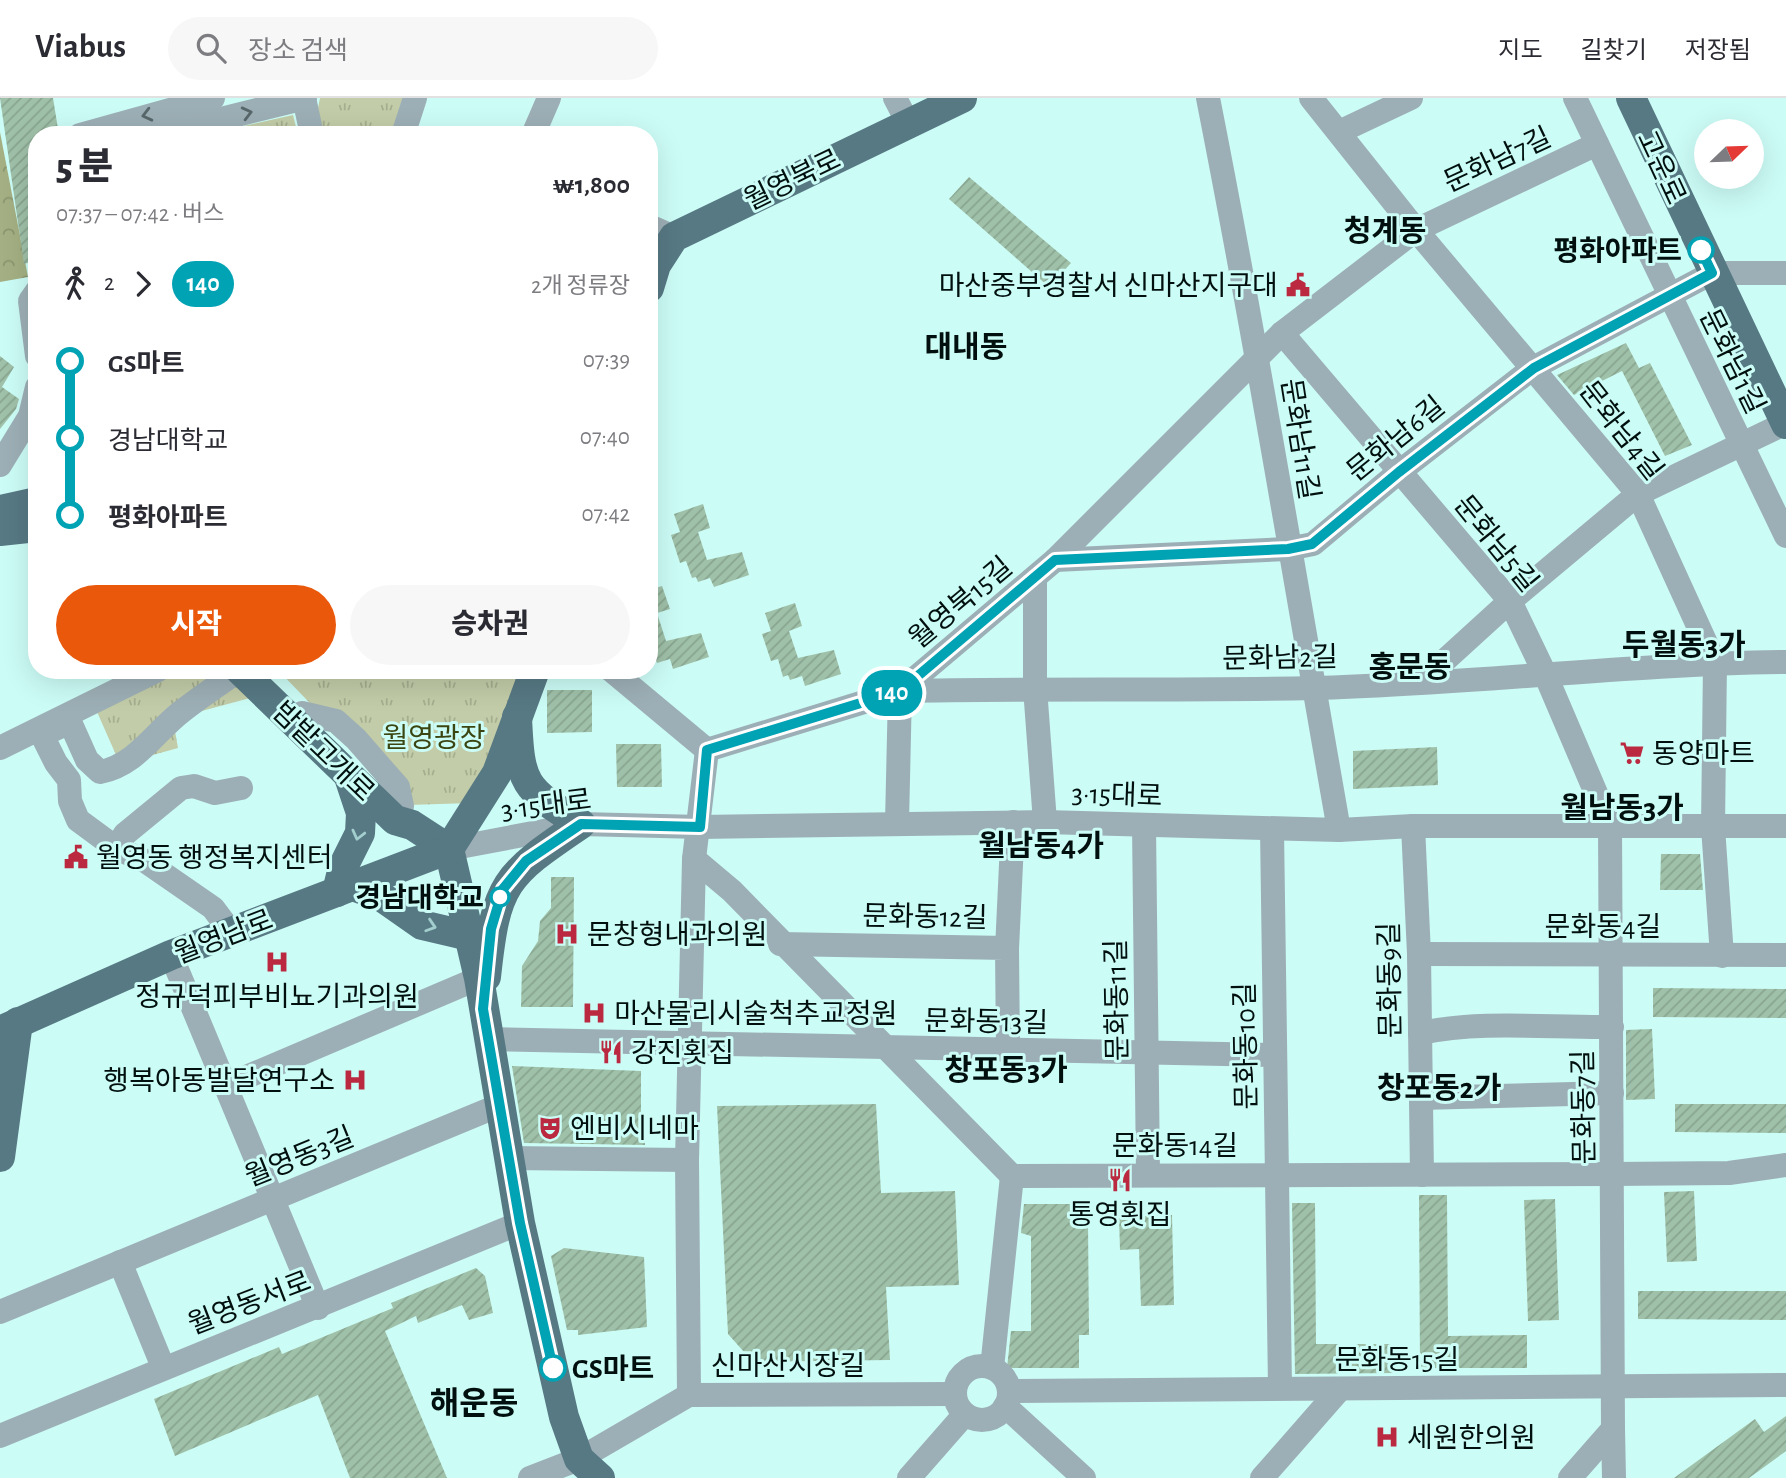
<!DOCTYPE html>
<html lang="ko">
<meta charset="utf-8">
<style>
:root{--surface:#fff;--page:#f7f7f7;--text:#2b2b33;--muted:#7c7c81;--line:#e1e1e2;--accent:#ea580c}
body{margin:0;font-family:"Alegreya Sans","Noto Sans KR",sans-serif;background:var(--page);color:var(--text);height:100vh;display:flex;flex-direction:column;font-size:26px;white-space:nowrap}
*{box-sizing:border-box;margin:0}
p{font-size:23px;color:var(--muted)}
.icon{flex:none;width:38px;height:38px;fill:none;stroke:currentColor;stroke-width:2;stroke-linecap:round;stroke-linejoin:round}
.map{position:relative;flex:1;overflow:hidden}
.sheet{position:absolute;left:28px;top:28px;width:630px;height:553px;display:flex;flex-direction:column;background:var(--surface);border-radius:28px;box-shadow:0 7px 28px #0002}
.sheet>*{flex:none}
.badge{padding:0 14px;border-radius:23px;font-size:24px;line-height:46px}
.needle{width:46px;rotate:67deg}
.controls{position:absolute;left:1694px;top:21px;display:grid;gap:14px}
.controls a{display:grid;place-items:center;width:70px;height:70px;border-radius:50%;background:var(--surface);box-shadow:0 7px 28px #0002;font-size:35px}
.map>.badge{position:absolute;translate:-50% -50%;box-shadow:0 0 0 4px #fff}
.legs{display:flex;align-items:center;gap:10px;height:77px;padding:0 28px;font-size:23px}
.legs p{margin-inline-start:auto}
.overview{display:flex;align-items:center;justify-content:space-between;height:119px;padding:0 28px}
h1{font-size:38px;font-weight:800;line-height:52px}
.action{display:flex;gap:14px;margin-top:auto;padding:14px 28px}
.action a{flex:1;height:80px;border-radius:42px;background:var(--accent);color:#fff;font-size:28px;font-weight:800;line-height:80px;text-align:center}
.action a+a{background:var(--page);color:var(--text)}
ul{padding:0 28px;list-style:none}
li{display:flex;align-items:center;gap:24px;height:77px;font-size:26px}
li i{display:grid;place-items:center;width:10px;height:100%;margin:0 9px;background:currentColor}
li i::after{content:'';width:18px;height:18px;margin:-9px;border:5px solid;border-radius:50%;background:var(--surface)}
li p{margin-inline-start:auto}
li:first-child i{background:linear-gradient(#0000 50%,currentColor 0)}
li:last-child i{background:linear-gradient(currentColor 50%,#0000 0)}
header{display:flex;align-items:center;gap:42px;box-sizing:border-box;height:98px;padding:0 35px;background:var(--surface);border-bottom:2px solid var(--line)}
header strong{font-size:33px}
nav{display:flex;gap:38px;margin-inline-start:auto;font-size:24px}
.search{width:490px;height:63px;background:var(--page);display:flex;align-items:center;gap:18px;box-sizing:border-box;padding:0 24px;border-radius:38px;color:var(--muted);font-size:26px}
.map>svg:first-child{display:block}
</style>
<header>
<strong>Viabus</strong>
<div class="search"><svg class="icon" aria-label="search" viewBox="0 0 24 24"><circle cx="10" cy="10" r="6"/><path d="M15 15l6 6"/></svg>장소 검색</div>
<nav><a>지도</a><a>길찾기</a><a>저장됨</a></nav>
</header>
<div class="map">
<svg width="1786" height="1380" viewBox="0 0 1786 1380">
<defs>
<pattern id="grass-tufts" width="24" height="20" patternUnits="userSpaceOnUse" patternTransform="scale(1.75)"><rect width="24" height="20" fill="#c2cca8"/><path d="M3 7l-1-3M5 7V3M7 7l1-3M15 17l-1-3M17 17v-4M19 17l1-3" fill="none" stroke="#a5ae8f"/></pattern>
<pattern id="forest-crowns" width="20" height="18" patternUnits="userSpaceOnUse" patternTransform="scale(1.75)"><rect width="20" height="18" fill="#a4b083"/><path d="M2 6a3 3 0 1 1 6 0M12 15a3 3 0 1 1 6 0" fill="none" stroke="#8b9670"/></pattern>
<pattern id="building-hatch" width="6" height="6" patternUnits="userSpaceOnUse" patternTransform="scale(1.75)"><rect width="6" height="6" fill="#a0c1a9"/><path d="M-1 1l2-2M0 6l6-6M5 7l2-2" fill="none" stroke="#88a590"/></pattern>
</defs>
<rect width="100%" height="100%" fill="#ccfcf6"/>
<g fill="url(#grass-tufts)">
<polygon points="320,0 403,0 391,37 323,37 318,10"/>
<polygon points="293,17 298,37 203,37"/>
<polygon points="169,572 223,572 250,600 187,617 174,628 178,650 120,666 94,607"/>
<polygon points="278,572 527,572 471,705 408,707"/>
</g>
<polygon fill="url(#forest-crowns)" points="0,34 28,179 0,184"/>
<g fill="url(#building-hatch)">
<polygon points="0,0 53,0 59,37 37,37 37,162 24,166"/>
<polygon points="969,79 1071,165 1049,189 949,101"/>
<polygon points="1626,245 1639,270 1650,265 1692,347 1665,358 1622,273 1574,297 1557,277"/>
<polygon points="0,258 14,269 2,289 19,301 16,311 0,331"/>
<polygon points="703,406 710,430 698,434 707,462 742,454 749,477 714,489 710,480 698,484 696,479 692,480 686,463 680,465 671,437 680,434 674,416"/>
<polygon points="662,488 670,511 657,515 666,543 701,535 709,559 673,571 670,561 657,565 655,560 649,562 649,492"/>
<polygon points="795,505 802,528 789,533 798,560 834,552 841,576 805,588 802,578 790,582 788,577 783,579 778,561 771,563 762,536 771,533 765,515"/>
<polygon points="547,592 592,592 592,634 547,635"/>
<polygon points="616,646 661,646 662,689 617,689"/>
<polygon points="1437,649 1438,687 1353,691 1353,653"/>
<polygon points="1661,756 1700,756 1703,792 1660,792"/>
<polygon points="551,779 574,779 573,909 521,909 522,868 538,843 540,823 551,810"/>
<polygon points="1653,890 1786,891 1786,920 1653,919"/>
<polygon points="1652,931 1655,1001 1626,1002 1626,932"/>
<polygon points="512,968 641,973 641,1022 645,1022 645,1047 524,1045"/>
<polygon points="876,1006 881,1095 955,1093 959,1187 886,1189 890,1262 753,1264 728,1236 717,1008"/>
<polygon points="1675,1006 1786,1006 1786,1035 1675,1034"/>
<polygon points="1694,1093 1697,1163 1667,1164 1664,1094"/>
<polygon points="1419,1097 1447,1097 1448,1238 1527,1237 1527,1270 1420,1270"/>
<polygon points="1555,1101 1559,1222 1528,1223 1524,1102"/>
<polygon points="1292,1105 1315,1105 1316,1246 1395,1246 1395,1275 1295,1276"/>
<polygon points="1024,1106 1072,1106 1072,1125 1088,1125 1089,1237 1079,1237 1079,1270 1007,1270 1011,1233 1031,1233 1031,1138 1021,1135"/>
<polygon points="1172,1117 1174,1207 1141,1208 1139,1151 1120,1152 1119,1119"/>
<polygon points="564,1150 644,1159 647,1229 578,1237 578,1232 567,1232 551,1158"/>
<polygon points="476,1170 485,1178 493,1215 469,1222 462,1207 418,1225 416,1218 385,1233 447,1380 350,1380 318,1297 175,1358 154,1301 279,1249 282,1256 393,1210 391,1205"/>
<polygon points="1638,1193 1786,1193 1786,1222 1638,1221"/>
<polygon points="1786,1318 1786,1353 1749,1380 1674,1380 1755,1321 1764,1334"/>
</g>
<g fill="none" stroke-linecap="round" stroke-linejoin="round">
<g stroke="#9dafb6" stroke-width="24">
<polyline points="304,0 312,37"/>
<polyline points="895,0 908,25"/>
<path d="M 1208,0 C 1256,243 1296,488 1339,732"/>
<polyline points="1311,0 1416,132 1638,396 1715,565 1713,729 1722,858"/>
<polyline points="1575,0 1786,438"/>
<polyline points="1339,34 1411,0"/>
<polyline points="80,37 213,0"/>
<polyline points="157,37 305,0"/>
<polyline points="403,37 415,0"/>
<polyline points="533,37 549,0"/>
<polyline points="649,128 674,139"/>
<polyline points="37,193 30,203 37,258"/>
<polyline points="1282,235 1510,503 1546,578 1610,728 1613,1331 1570,1380"/>
<polyline points="0,367 30,318 37,289"/>
<polyline points="1055,462 1288,451 1313,446 1399,374 1533,270 1712,175 1786,175"/>
<polyline points="1035,480 1035,590 1045,724"/>
<polyline points="611,572 707,652"/>
<polyline points="1420,585 1510,503 1638,396 1786,325"/>
<polyline points="302,615 336,623 356,641 398,689 402,708"/>
<polyline points="0,650 158,572"/>
<polyline points="707,652 900,593 1055,462 1282,235 1416,132 1597,46"/>
<path d="M 897,725 L 900,593 C 1038,590 1176,593 1314,590 C 1472,586 1628,566 1786,564"/>
<polyline points="1144,727 1148,1076"/>
<polyline points="1413,728 1419,856 1422,1077"/>
<polyline points="1272,731 1280,1290"/>
<polyline points="116,750 125,736 181,690 194,688 215,695 241,690"/>
<polyline points="449,751 581,726 700,729 1045,724 1339,732 1413,728 1786,728"/>
<polyline points="694,761 732,793 1012,1078 1613,1076 1729,1075 1786,1067"/>
<path d="M 231,834 L 213,810 L 145,763 L 116,750 L 78,722 L 70,703 L 69,682 L 56,665 L 42,637 L 70,624 L 87,662 L 100,674 C 136,667 154,635 181,614 C 200,599 220,586 239,572"/>
<polyline points="780,846 1007,850 1008,954"/>
<polyline points="1007,851 1013,724"/>
<polyline points="1419,856 1786,857"/>
<polyline points="171,857 318,1210"/>
<path d="M 1420,935 C 1484,922 1548,930 1612,929"/>
<polyline points="487,941 1274,957"/>
<polyline points="225,988 479,880"/>
<polyline points="1421,1000 1612,995"/>
<polyline points="509,1060 687,1062"/>
<polyline points="120,1164 163,1269"/>
<polyline points="0,1214 500,1007"/>
<circle cx="982" cy="1295" r="27"/>
<polyline points="992,1270 1012,1078"/>
<polyline points="1009,1293 1786,1287"/>
<polyline points="689,1297 687,1062 694,761 707,652"/>
<polyline points="1005,1308 1084,1380"/>
<polyline points="1613,1331 1614,1380"/>
<polyline points="0,1338 520,1125"/>
<polyline points="530,1380 579,1361 689,1297 955,1296"/>
<polyline points="909,1380 965,1316"/>
<polyline points="1262,1380 1340,1291"/>
</g>
<g stroke="#577984" stroke-width="30">
<polyline points="1631,0 1786,326"/>
<polyline points="649,190 656,167 674,139 962,0"/>
<polyline points="0,412 37,404"/>
<polyline points="0,433 37,429"/>
<polyline points="240,572 395,722 412,727 449,751"/>
<polyline points="449,751 479,880 520,1125 564,1319 579,1361 600,1380"/>
<polyline points="449,751 497,675 535,572"/>
<polyline points="353,788 382,799 422,827 469,838"/>
<polyline points="337,794 343,769 360,735 361,715 350,682"/>
<path d="M 486,879 C 496,785 504,778 581,726 C 523,690 520,687 517,619"/>
<polyline points="0,933 171,857 449,751"/>
<polyline points="0,1059 18,924"/>
</g>
</g>
<defs><path id="oneway-chevron" d="M-2-3.5L2.5 0L-2 3.5" fill="none" stroke-width="1.6" stroke-linecap="round" stroke-linejoin="round" transform="scale(1.75)"/></defs>
<g stroke="#57676a">
<use href="#oneway-chevron" transform="translate(247 15) rotate(-14)"/>
<use href="#oneway-chevron" transform="translate(147 17) rotate(166)"/>
</g>
<g stroke="#a3cece">
<use href="#oneway-chevron" transform="translate(358 737) rotate(104)"/>
<use href="#oneway-chevron" transform="translate(431 828) rotate(18)"/>
</g>
<g fill="none" stroke-linecap="round" stroke-linejoin="round">
<g stroke="#fff" stroke-width="16">
<polyline id="line-1" points="553,1270 520,1125 483,911 491,831 503,791 526,763 581,726 700,729 707,652 900,593 1055,462 1288,451 1312,446 1399,374 1534,270 1712,175 1701,152"/>
</g>
<use href="#line-1" stroke="#00a3b4" stroke-width="10"/>
</g>
<defs>
<g id="civic-bare" transform="scale(1.89)"><path d="M-.6-6.5H3V-4.5H.6V-3L4-1V1h2V6H-6V1h2V-1L-.6-3ZM-1.2 2.5V6h2.4V2.5Z" fill="#ba293f" stroke="#ccfcf6" stroke-width="2.5" paint-order="stroke"/></g>
<g id="supermarket-bare" transform="scale(1.89)"><path d="M-6-5.5h2.5l.6 2H6L4.5 2H-2.5L-4.4-4H-6ZM-1.5 3.2a1.3 1.3 0 1 0 .1 0ZM3 3.2a1.3 1.3 0 1 0 .1 0Z" fill="#ba293f" stroke="#ccfcf6" stroke-width="2.5" paint-order="stroke"/></g>
<g id="hospital-bare" transform="scale(1.89)"><path d="M-5-5h3v3.5h4V-5h3V5h-3V1.5h-4V5h-3Z" fill="#ba293f" stroke="#ccfcf6" stroke-width="2.5" paint-order="stroke"/></g>
<g id="restaurant-bare" transform="scale(1.89)"><path d="M-5-6h1v4h1v-4h1v4h1v-4h1v5L-1.5 .5V6h-2V.5L-5-1ZM5-6V6H3V1.5H1.5Q1.5-4 5-6Z" fill="#ba293f" stroke="#ccfcf6" stroke-width="2.5" paint-order="stroke"/></g>
<g id="theatre-bare" transform="scale(1.89)"><path d="M-5-5.5Q0-4 5-5.5V0Q5 5 0 6Q-5 5-5 0ZM-3.3-2.5H-1v1.5H-3.3ZM1-2.5H3.3v1.5H1ZM-2.8 1Q0 5.5 2.8 1Z" fill="#ba293f" stroke="#ccfcf6" stroke-width="2.5" paint-order="stroke"/></g>
</defs>
<g fill-rule="evenodd">
<use href="#civic-bare" x="1298" y="187"/>
<use href="#supermarket-bare" x="1632" y="655"/>
<use href="#civic-bare" x="76" y="759"/>
<use href="#hospital-bare" x="567" y="836"/>
<use href="#hospital-bare" x="277" y="864"/>
<use href="#hospital-bare" x="594" y="915"/>
<use href="#restaurant-bare" x="611" y="954"/>
<use href="#hospital-bare" x="355" y="982"/>
<use href="#theatre-bare" x="550" y="1030"/>
<use href="#restaurant-bare" x="1120" y="1082"/>
<use href="#hospital-bare" x="1387" y="1339"/>
</g>
<g fill="#fff" stroke="#00a3b4" stroke-width="3.5">
<circle cx="1701" cy="152" r="12"/>
<circle cx="500" cy="799" r="9"/>
<circle cx="553" cy="1270" r="12"/>
</g>
<g text-anchor="middle" stroke-width="6" stroke-linejoin="round" paint-order="stroke">
<g font-size="28" fill="#01100e" stroke="#ccfcf6">
<text transform="translate(1497 61) rotate(-25)" y="10">문화남7길</text>
<text transform="translate(1662 69) rotate(65)" y="10">고운로</text>
<text transform="translate(792 81) rotate(-26)" y="10">월영북로</text>
<text transform="translate(1733 263) rotate(64)" y="10">문화남1길</text>
<text transform="translate(1622 332) rotate(52)" y="10">문화남4길</text>
<text transform="translate(1395 340) rotate(-39)" y="10">문화남6길</text>
<text transform="translate(1301 341) rotate(81)" y="10">문화남11길</text>
<text transform="translate(1497 445) rotate(51)" y="10">문화남5길</text>
<text transform="translate(960 504) rotate(-40)" y="10">월영북15길</text>
<text transform="translate(1280 559) rotate(-1)" y="10">문화남2길</text>
<text transform="translate(324 653) rotate(44)" y="10">밤밭고개로</text>
<text transform="translate(1117 696) rotate(2)" y="10">3·15대로</text>
<text transform="translate(546 706) rotate(-7)" y="10">3·15대로</text>
<text transform="translate(925 818) rotate(1)" y="10">문화동12길</text>
<text x="1603" y="838">문화동4길</text>
<text transform="translate(223 838) rotate(-21)" y="10">월영남로</text>
<text transform="translate(1389 882) rotate(-91)" y="10">문화동9길</text>
<text transform="translate(1116 902) rotate(-91)" y="10">문화동11길</text>
<text transform="translate(986 923) rotate(1)" y="10">문화동13길</text>
<text transform="translate(1245 948) rotate(-91)" y="10">문화동10길</text>
<text transform="translate(1583 1009) rotate(-91)" y="10">문화동7길</text>
<text x="1175" y="1057">문화동14길</text>
<text transform="translate(299 1058) rotate(-22)" y="10">월영동3길</text>
<text transform="translate(249 1204) rotate(-21)" y="10">월영동서로</text>
<text x="1397" y="1271">문화동15길</text>
<text x="788" y="1277">신마산시장길</text>
</g>
<g font-size="28" font-weight="bold" fill="#01100e" stroke="#ccfcf6" text-anchor="end">
<text x="1682" y="162">평화아파트</text>
<text x="484" y="809">경남대학교</text>
<text x="572" y="1280" text-anchor="start">GS마트</text>
</g>
<g font-size="28" fill="#01100e" stroke="#ccfcf6" text-anchor="start">
<text x="1278" y="197" text-anchor="end">마산중부경찰서 신마산지구대</text>
<text x="1652" y="665">동양마트</text>
<text x="96" y="769">월영동 행정복지센터</text>
<text x="587" y="846">문창형내과의원</text>
<text x="277" y="908" text-anchor="middle">정규덕피부비뇨기과의원</text>
<text x="614" y="925">마산물리시술척추교정원</text>
<text x="631" y="964">강진횟집</text>
<text x="335" y="992" text-anchor="end">행복아동발달연구소</text>
<text x="570" y="1040">엔비시네마</text>
<text x="1120" y="1126" text-anchor="middle">통영횟집</text>
<text x="1407" y="1349">세원한의원</text>
</g>
<g font-size="28" fill="#3b4511" stroke="#ccfcf6">
<text x="434" y="649">월영광장</text>
</g>
<g font-size="30" font-weight="bold" fill="#01100e" stroke="#ccfcf6">
<text x="1385" y="143">청계동</text>
<text x="966" y="259">대내동</text>
<text x="1684" y="557">두월동3가</text>
<text x="1410" y="579">홍문동</text>
<text x="1622" y="720">월남동3가</text>
<text x="1041" y="758">월남동4가</text>
<text x="1006" y="982">창포동3가</text>
<text x="1439" y="1000">창포동2가</text>
</g>
<g font-size="32" font-weight="bold" fill="#01100e" stroke="#ccfcf6">
<text x="474" y="1316">해운동</text>
</g>
</g>
</svg>
<div class="controls">
<a><svg class="needle" viewBox="-14 -14 28 28"><path d="M0-13l5 13h-10z" fill="#e53935"/><path d="M0 13l5-13h-10z" fill="#7c7c81"/></svg></a>
</div>
<b class="badge" style="left:892px;top:595px;background:#00a3b4;color:#fff">140</b>
<section class="sheet">
<div class="overview"><div><h1>5 분</h1><p>07:37 – 07:42 · 버스</p></div><b>₩1,800</b></div>
<div class="legs"><svg class="icon" aria-label="walk" viewBox="0 0 24 24"><circle cx="13" cy="4" r="2"/><path d="M13 8l-2 6 4 7M11 14l-3 7M7 12l3-4h3l4 4"/></svg>2<svg class="icon" aria-label="forward" viewBox="0 0 24 24"><path d="M9 5l7 7-7 7"/></svg><b class="badge" style="background:#00a3b4;color:#fff">140</b><p>2개 정류장</p></div>
<ul>
<li><i style="color:#00a3b4"></i><b>GS마트</b><p>07:39</p></li>
<li><i style="color:#00a3b4"></i><span>경남대학교</span><p>07:40</p></li>
<li><i style="color:#00a3b4"></i><b>평화아파트</b><p>07:42</p></li>
</ul>
<div class="action"><a>시작</a><a>승차권</a></div>
</section>
</div>
